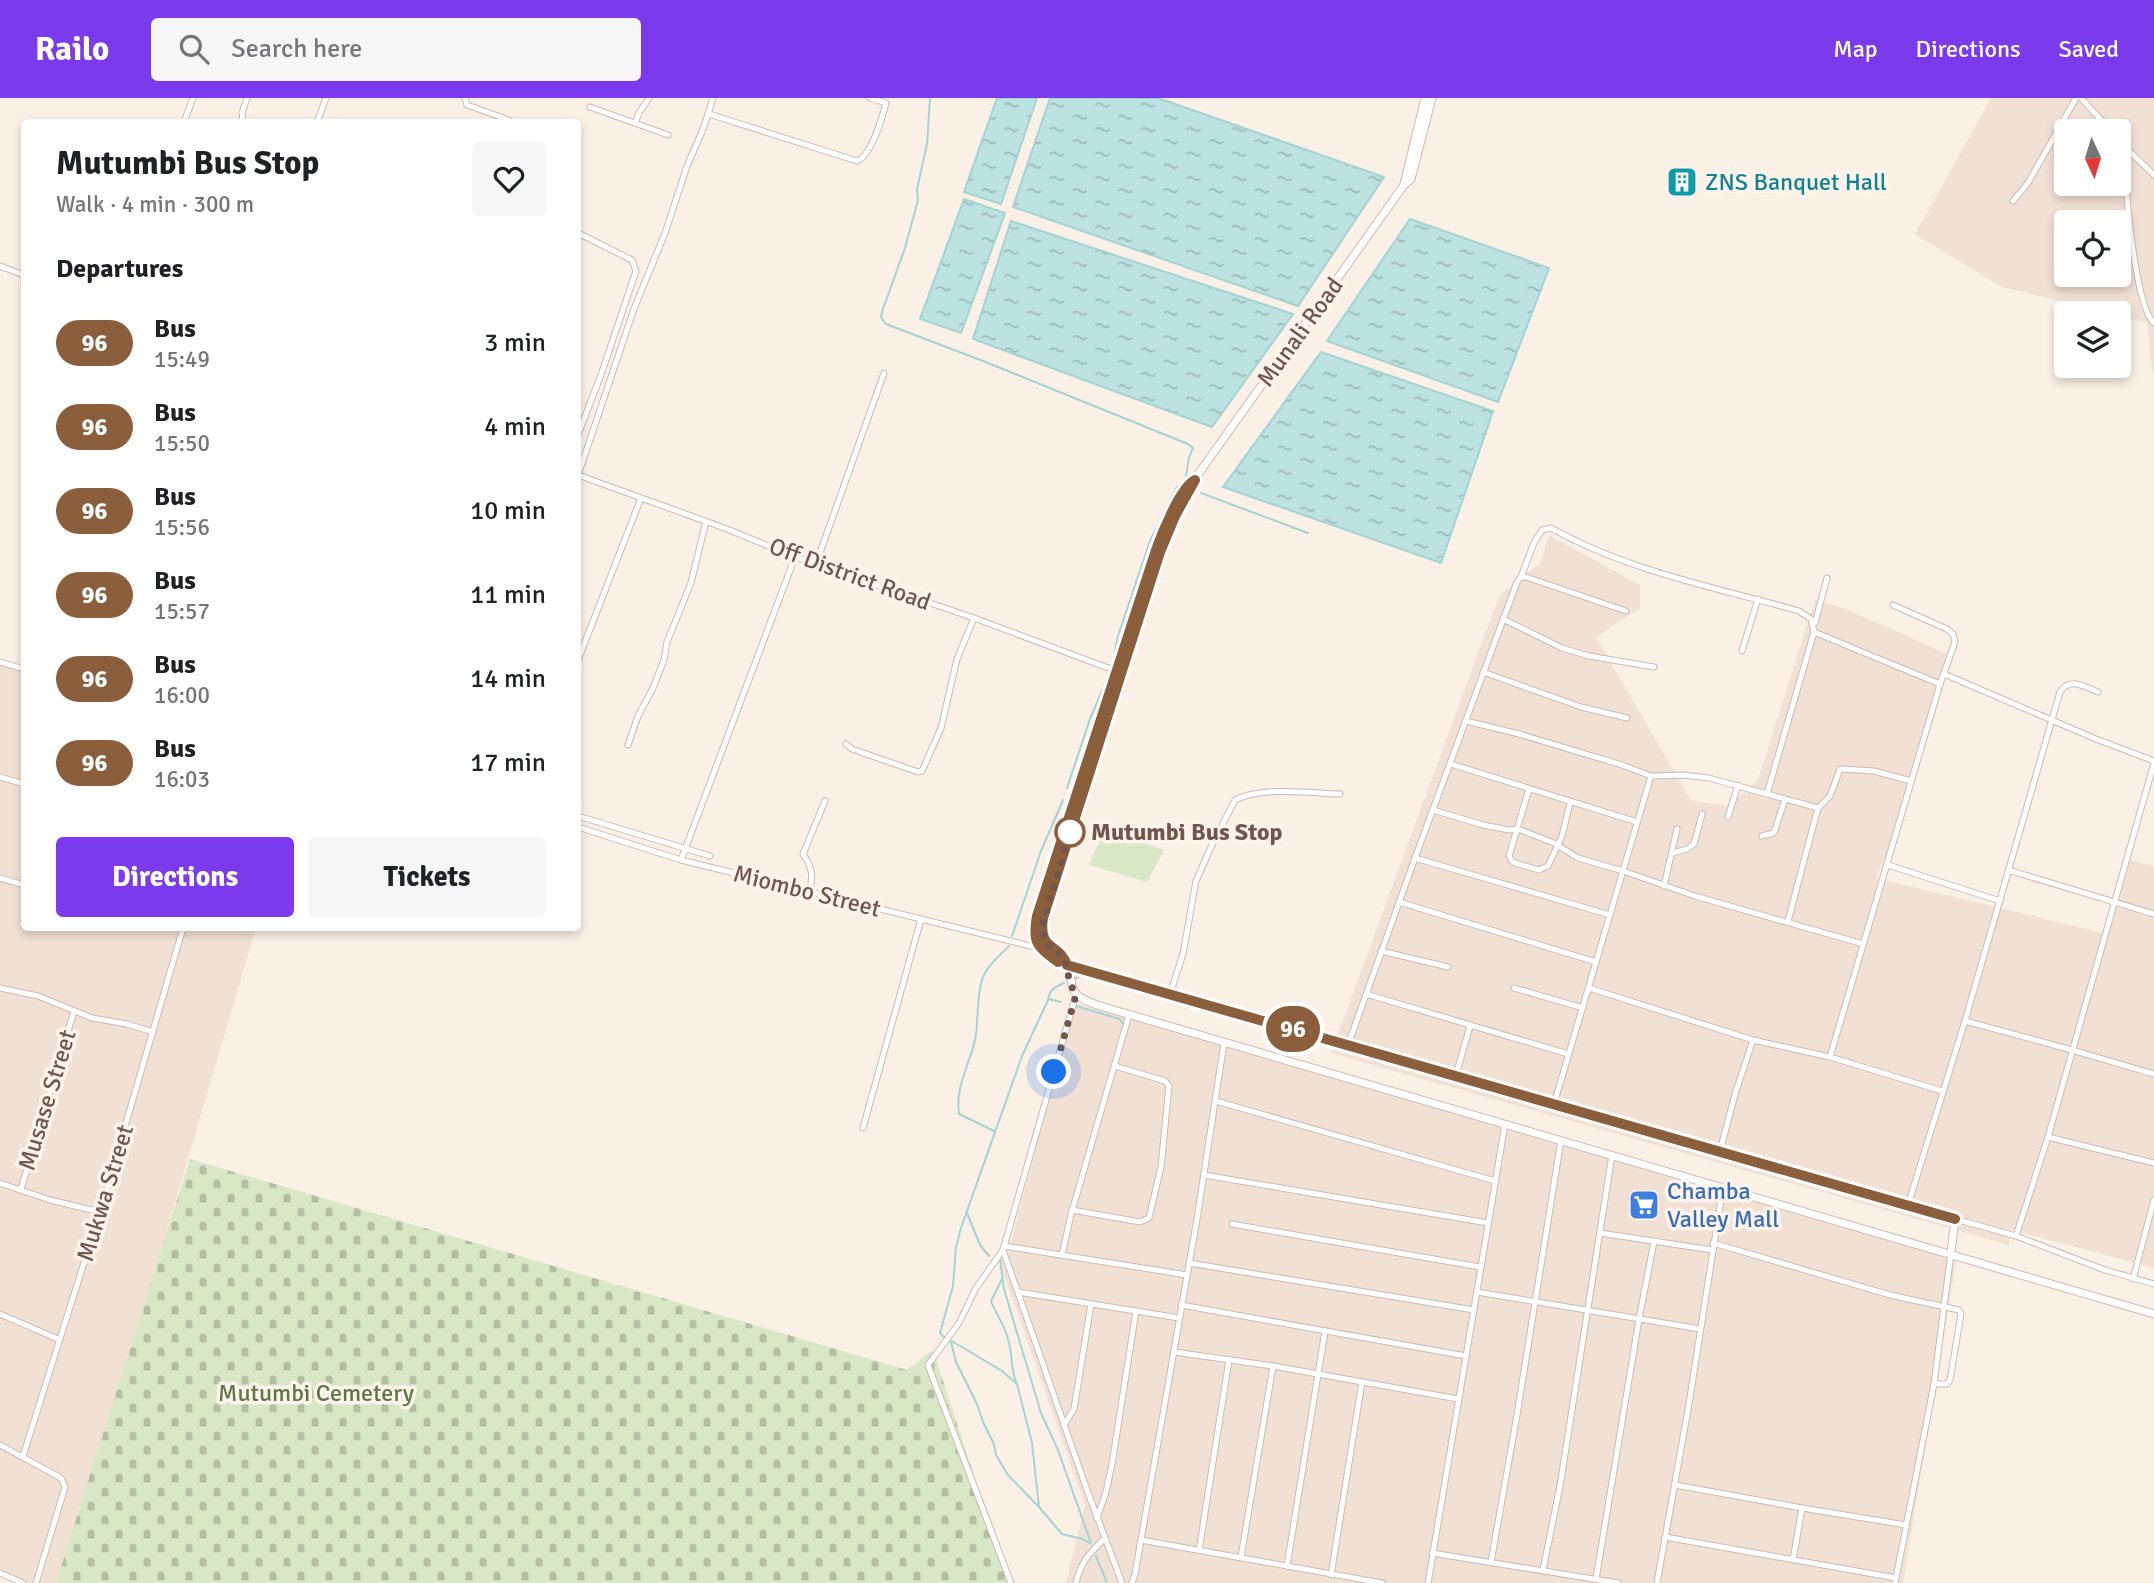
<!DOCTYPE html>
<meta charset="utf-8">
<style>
:root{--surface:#fff;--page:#f6f6f6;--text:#202124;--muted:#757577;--accent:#7c3aed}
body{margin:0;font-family:Signika,sans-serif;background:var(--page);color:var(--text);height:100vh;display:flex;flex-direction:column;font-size:26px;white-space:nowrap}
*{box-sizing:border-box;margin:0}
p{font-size:23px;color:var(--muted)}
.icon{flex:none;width:38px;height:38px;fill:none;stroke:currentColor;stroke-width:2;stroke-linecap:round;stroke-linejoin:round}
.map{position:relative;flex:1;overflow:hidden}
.side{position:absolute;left:21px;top:21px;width:560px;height:812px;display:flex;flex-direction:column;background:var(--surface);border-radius:7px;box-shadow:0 4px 10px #0003}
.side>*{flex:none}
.badge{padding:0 14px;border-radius:23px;font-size:24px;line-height:46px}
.needle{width:46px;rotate:176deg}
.buttons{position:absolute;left:2054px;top:21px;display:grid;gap:14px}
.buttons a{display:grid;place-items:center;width:77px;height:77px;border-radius:7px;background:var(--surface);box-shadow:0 4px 10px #0003;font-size:35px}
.you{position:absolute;width:35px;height:35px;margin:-18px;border:5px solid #fff;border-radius:50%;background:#1a73e8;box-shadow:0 0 0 10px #1a73e833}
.map>.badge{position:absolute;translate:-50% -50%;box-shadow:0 0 0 4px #fff}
h2{padding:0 35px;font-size:26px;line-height:63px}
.round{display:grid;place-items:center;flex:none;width:74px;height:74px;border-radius:7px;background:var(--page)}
.overview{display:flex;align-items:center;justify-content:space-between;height:119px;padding:0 35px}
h1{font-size:33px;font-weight:700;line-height:52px}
.primary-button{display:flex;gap:14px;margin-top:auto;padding:14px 35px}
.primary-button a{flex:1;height:80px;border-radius:7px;background:var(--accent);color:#fff;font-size:28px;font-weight:700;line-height:80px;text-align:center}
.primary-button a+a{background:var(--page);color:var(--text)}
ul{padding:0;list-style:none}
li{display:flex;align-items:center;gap:21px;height:84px;padding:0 35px}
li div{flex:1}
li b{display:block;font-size:26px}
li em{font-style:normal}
li .badge{min-width:77px;font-weight:700;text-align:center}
header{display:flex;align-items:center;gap:42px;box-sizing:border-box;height:98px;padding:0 35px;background:var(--accent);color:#fff}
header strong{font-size:33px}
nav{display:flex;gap:38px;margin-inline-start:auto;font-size:24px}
.search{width:490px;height:63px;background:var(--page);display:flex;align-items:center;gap:18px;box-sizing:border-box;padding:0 24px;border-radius:7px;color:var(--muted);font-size:26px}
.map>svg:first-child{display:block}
</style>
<header>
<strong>Railo</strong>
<div class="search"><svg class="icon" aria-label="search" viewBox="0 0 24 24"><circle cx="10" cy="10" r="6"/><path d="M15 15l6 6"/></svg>Search here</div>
<nav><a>Map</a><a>Directions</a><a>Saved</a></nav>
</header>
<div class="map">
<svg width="2154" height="1485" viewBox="0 0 2154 1485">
<defs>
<pattern id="cemetery-stones" width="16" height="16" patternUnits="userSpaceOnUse" patternTransform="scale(1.75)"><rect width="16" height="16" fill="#d8e7c6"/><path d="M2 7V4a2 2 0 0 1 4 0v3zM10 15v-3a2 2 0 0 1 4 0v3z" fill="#b4bea3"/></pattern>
<pattern id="water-ripples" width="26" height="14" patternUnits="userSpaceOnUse" patternTransform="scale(1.75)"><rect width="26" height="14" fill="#bce2e2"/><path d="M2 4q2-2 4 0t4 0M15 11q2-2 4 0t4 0" fill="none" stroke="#9dbab9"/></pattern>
</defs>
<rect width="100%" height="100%" fill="#faf0e6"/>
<g fill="#f1e1d5" fill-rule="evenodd">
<path d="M 1991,0 L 2154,0 L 2154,276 L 2152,271 L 2147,225 L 2119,218 L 2119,215 L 2108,215 L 2002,189 L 1915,136 ZM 2067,33 L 2119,33 L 2119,86 L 2067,86 ZM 2067,124 L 2119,124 L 2119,177 L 2067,177 Z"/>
<polygon points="1549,437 1640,487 1640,510 1596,539 1691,702 1728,708 1758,682 1815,502 1846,511 1952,558 1908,705 1876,780 2103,835 2123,760 2154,768 2154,1170 2011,1132 2009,1147 1331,955 1499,498 1541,464"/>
<polygon points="0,567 24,574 24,830 256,830 110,1325 58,1485 17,1485 0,1478"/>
<polygon points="1074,905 1722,1089 1956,1163 1903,1485 1066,1485 1085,1407 1000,1165 1008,1155"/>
</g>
<polygon fill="#d8e7c6" points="1104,732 1164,752 1147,784 1089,767"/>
<polygon fill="url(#cemetery-stones)" points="190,1061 907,1272 933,1252 1009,1485 56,1485"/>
<g fill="url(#water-ripples)" stroke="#a3d3d3" stroke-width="2">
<polygon points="997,0 1037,0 1001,106 964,94"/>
<polygon points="1050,0 1158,0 1384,79 1298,208 1013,109"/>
<polygon points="964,101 1005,115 961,235 920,221"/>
<polygon points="1410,121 1549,170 1498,304 1327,243"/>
<polygon points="1011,123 1293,216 1212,329 973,241"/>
<polygon points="1321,254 1493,313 1441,465 1223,389"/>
</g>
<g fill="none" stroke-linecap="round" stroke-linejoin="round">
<g stroke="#a3d3d3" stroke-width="2">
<polyline points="930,0 927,46 917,91 918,102 905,150 883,211 881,219 886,226 983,263 1188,346 1193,350 1189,359 1185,385 1177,389 1150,443 1118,538 1113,563"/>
<polyline points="1201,395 1308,435"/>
<polyline points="1067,690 1090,621 1109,577"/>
<polyline points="1012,838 1041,753 1063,702"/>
<polyline points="1074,881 1083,877"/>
<polyline points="1049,901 1061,904"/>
<polyline points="1076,908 1120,921 1123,926"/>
<path d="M 994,1033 L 959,1016 C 955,989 969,968 975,942 C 979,923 976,901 982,882 C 986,869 999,858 1009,848"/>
<polyline points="967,1115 980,1147 989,1158"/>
<polyline points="1000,1162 1004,1191 1041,1315 1058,1352 1091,1445"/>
<path d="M 1002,1181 L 991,1203 C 996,1216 1005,1228 1008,1241 C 1013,1256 1010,1272 1017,1286 L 1032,1345 L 1039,1409 L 1062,1436 L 1083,1441 L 1091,1446"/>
<path d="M 945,1240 L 940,1235 L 953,1188 L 956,1149 L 961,1130 L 1022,958 L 1048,902 C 1049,892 1055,889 1064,885"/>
<polyline points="950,1242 1002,1273 1017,1286"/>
<polyline points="951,1244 956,1264 977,1306 983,1324 994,1346 996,1357 1008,1377 1039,1409"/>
<polyline points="1096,1458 1107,1485"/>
</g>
<g stroke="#cdb9b0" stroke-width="7">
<g id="street">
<polyline points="465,0 467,7 509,22"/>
<polyline points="2081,0 2111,33"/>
<polyline points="590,9 668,37"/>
<path d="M 709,16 L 857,63 C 871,58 882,20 886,5 L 870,0"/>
<polyline points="184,24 193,0"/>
<polyline points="243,24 242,15 247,0"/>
<polyline points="317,24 326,0"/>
<polyline points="635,25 639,15 649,0"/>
<path d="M 2119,43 L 2124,48 C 2124,79 2134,207 2154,225"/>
<polyline points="2124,48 2154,77"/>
<polyline points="2013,103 2028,85 2076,0"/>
<polyline points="578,135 632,162 636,173 602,274 578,337"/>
<polyline points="2119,161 2133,153"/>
<polyline points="0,168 24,177"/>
<polyline points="578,377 727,431 795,459 974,520 1119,574"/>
<polyline points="578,377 634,211 665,135 687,68 704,29 713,0"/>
<polyline points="816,466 884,275"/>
<path d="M 1521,479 L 1534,445 L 1542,432 L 1551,430 C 1628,473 1714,489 1799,513 L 1811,521 L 1814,534 L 1767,696 L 1818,710"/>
<polyline points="1503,521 1562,550 1589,558 1654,569"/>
<polyline points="1815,525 1827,480"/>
<polyline points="1814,534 1940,586"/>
<polyline points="1742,553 1758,501"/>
<polyline points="578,562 641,400"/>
<polyline points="0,564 24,571"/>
<polyline points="1483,574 1581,609 1627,620"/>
<polyline points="1944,576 2096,641 2154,663"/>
<polyline points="1466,623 1519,636 1622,667 1651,678 1683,677 1709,680 1767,696"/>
<polyline points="846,646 852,651 918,674 922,673 941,630 957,561 974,520"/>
<polyline points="628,647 638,618 653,590 664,562 667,544 691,485 706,423"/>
<polyline points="1451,666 1637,724"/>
<polyline points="0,679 24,686"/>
<polyline points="1529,691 1509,758 1511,762 1515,765 1539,772 1548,768 1562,738 1570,705"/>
<polyline points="1433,712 1483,727 1509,732 1518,731 1554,745 1578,760 1623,773 1695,798 1863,846"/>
<polyline points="578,718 710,758"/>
<polyline points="1728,719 1738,687"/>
<polyline points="578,729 681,762 1039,850"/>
<polyline points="1762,738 1773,735 1775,732 1785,701"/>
<polyline points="1673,755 1687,751 1694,746 1702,716"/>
<polyline points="1415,760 1610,817"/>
<polyline points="681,762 795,459"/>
<polyline points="1888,767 2000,803"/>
<polyline points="2008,772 2154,816"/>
<polyline points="0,780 24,787"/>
<polyline points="1664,788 1677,731"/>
<path d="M 809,793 C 814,778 812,769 803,756 L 825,703"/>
<polyline points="1399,804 1596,864"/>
<polyline points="1788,823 1818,710 1830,698 1840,671 1874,673 1911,683"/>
<polyline points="1381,853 1448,869"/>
<polyline points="0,890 38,898 92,920 127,926 153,934"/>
<polyline points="1514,890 1583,910"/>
<polyline points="1589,890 1753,942 1830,959 1942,993"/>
<path d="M 1170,896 L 1183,856 L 1196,783 L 1211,749 L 1235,702 C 1262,688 1310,695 1340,696"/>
<polyline points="1366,896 1568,956"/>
<polyline points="1965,923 2072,952 2154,976"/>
<polyline points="1348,947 1415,760 1517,484 1521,479 1526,479 1626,513"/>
<polyline points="1830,959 1940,586 1955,544 1953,536 1947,531 1893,507"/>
<polyline points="1456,977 1470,928"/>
<polyline points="1216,1003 1495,1083"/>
<polyline points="1554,1006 1651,678"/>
<polyline points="863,1030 921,821"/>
<polyline points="2048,1039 2154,1065"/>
<polyline points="1720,1053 1736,993 1753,942"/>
<polyline points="1204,1077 1488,1125"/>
<polyline points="0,1085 50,1102 100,1114"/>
<polyline points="21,1091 74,913"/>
<path d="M 1908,1107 L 1965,923 L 2060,594 C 2070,578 2085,589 2098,594"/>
<polyline points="1072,1113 1129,917"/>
<polyline points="1955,1121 2016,1138 2105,1172 2154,1186"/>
<polyline points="1232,1126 1480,1169"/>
<polyline points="1600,1135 1712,1152"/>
<polyline points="2016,1138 2048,1039 2154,665"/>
<polyline points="1713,1145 1890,1197 1959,1212 1961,1216 1950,1282 1947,1286 1934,1286"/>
<polyline points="1004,1148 1187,1177"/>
<polyline points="1003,1152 1087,1392 1122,1485"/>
<polyline points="1062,1157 1072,1112 1140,1124 1149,1120 1161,1069 1169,988 1165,983 1115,968"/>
<polyline points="1189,1165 1474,1212"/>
<polyline points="2133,1181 2154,1102"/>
<polyline points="1018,1194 1179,1220"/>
<polyline points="1477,1194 1700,1231"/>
<polyline points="1181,1207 1466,1258"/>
<polyline points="0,1216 60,1242"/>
<polyline points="1174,1254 1273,1268 1458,1301"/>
<polyline points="1064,1327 1074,1311 1091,1206"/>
<polyline points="0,1347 61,1380 65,1389 36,1485"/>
<polyline points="23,1358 100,1114 183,830"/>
<polyline points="1675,1387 1802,1410 1906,1427"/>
<polyline points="1097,1420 1106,1394 1112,1366 1136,1213"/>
<polyline points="1665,1439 1896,1480"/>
<polyline points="1141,1442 1382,1485"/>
<polyline points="1199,1453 1229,1262"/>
<polyline points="1432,1455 1618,1485"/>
<polyline points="1241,1459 1273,1268"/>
<polyline points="1793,1462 1802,1410"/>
<polyline points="1491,1464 1517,1317 1561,1042"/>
<polyline points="1287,1468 1325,1233"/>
<polyline points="1543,1472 1560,1388 1612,1057"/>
<polyline points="0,1475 23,1485"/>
<polyline points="1331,1477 1362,1284"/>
<polyline points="1596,1481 1639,1221 1654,1144"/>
<polyline points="1011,1485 928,1267 959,1225 976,1190 1003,1152 1076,897"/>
<path d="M 1076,1485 C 1081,1463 1089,1456 1105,1440"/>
<polyline points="1132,1485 1135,1476 1197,1121 1224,945"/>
<polyline points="1428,1485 1505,1026"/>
<polyline points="1657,1485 1689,1306 1723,1089"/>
<polyline points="1895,1485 1934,1286 1951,1155"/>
</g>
</g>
<g stroke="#d0b8ae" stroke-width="9">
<g id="secondary">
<path d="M 1432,0 L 1411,81 L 1404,87 L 1199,375 L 1175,418 L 1166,437 L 1142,507 L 1123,575 L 1079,705 L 1043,820 C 1038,852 1054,842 1065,861 C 1078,885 1060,894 1097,907 L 2154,1216"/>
<polyline points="1404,86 1425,0"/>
<path d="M 1134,518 L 1037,818 C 1032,845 1040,858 1067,867 L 1955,1121 L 1951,1155"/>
</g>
</g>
<use href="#street" stroke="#fff" stroke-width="5"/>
<use href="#secondary" stroke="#fff" stroke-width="7"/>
</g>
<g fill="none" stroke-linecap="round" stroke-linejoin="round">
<g stroke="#fff" stroke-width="16">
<path id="line" d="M 1058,864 C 1037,848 1032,845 1037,818 L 1156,452 C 1162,435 1180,390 1195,382 L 1175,418 L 1160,454 L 1043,820 C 1038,854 1059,844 1067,867 L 1955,1121"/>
</g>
<use href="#line" stroke="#8b5e3c" stroke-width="10"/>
<polyline stroke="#72554d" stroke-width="7" stroke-dasharray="0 12.6" points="1054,974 1076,897 1071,887 1063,858 1045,844 1042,828 1071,729 1070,734"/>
</g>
<defs>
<g id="building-square" transform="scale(1.575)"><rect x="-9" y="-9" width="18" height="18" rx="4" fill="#0f9aa8" stroke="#fef4ec"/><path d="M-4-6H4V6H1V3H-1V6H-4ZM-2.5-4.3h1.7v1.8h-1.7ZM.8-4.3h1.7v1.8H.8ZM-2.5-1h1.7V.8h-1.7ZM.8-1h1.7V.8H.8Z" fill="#fff"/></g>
<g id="supermarket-square" transform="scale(1.575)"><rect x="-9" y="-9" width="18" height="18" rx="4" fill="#3f7fe0" stroke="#fef4ec"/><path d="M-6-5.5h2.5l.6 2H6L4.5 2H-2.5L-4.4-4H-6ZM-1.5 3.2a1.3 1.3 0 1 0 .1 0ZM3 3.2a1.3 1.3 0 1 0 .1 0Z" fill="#fff"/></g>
</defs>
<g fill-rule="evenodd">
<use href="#building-square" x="1682" y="84"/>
<use href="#supermarket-square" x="1644" y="1107"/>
</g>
<circle fill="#fff" stroke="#8b5e3c" stroke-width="3.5" cx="1070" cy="734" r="14"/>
<g text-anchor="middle" stroke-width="7" stroke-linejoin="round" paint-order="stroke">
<g font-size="24" fill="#0d838f" stroke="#fef4ec" text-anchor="start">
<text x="1705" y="92">ZNS Banquet Hall</text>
</g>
<g font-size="24" fill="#72554d" stroke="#fef4ec">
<text transform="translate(1300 234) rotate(-54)" y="8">Munali Road</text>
<text transform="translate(850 476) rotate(20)" y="8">Off District Road</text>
<text transform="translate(807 793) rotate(14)" y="8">Miombo Street</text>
<text transform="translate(47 1002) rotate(-73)" y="8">Musase Street</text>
<text transform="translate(105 1095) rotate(-73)" y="8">Mukwa Street</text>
</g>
<g font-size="24" font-weight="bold" fill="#72554d" stroke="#fef4ec" text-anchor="start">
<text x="1091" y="742">Mutumbi Bus Stop</text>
</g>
<g font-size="24" fill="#366cbe" stroke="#fef4ec" text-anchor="start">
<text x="1667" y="1101">Chamba<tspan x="1667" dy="28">Valley Mall</tspan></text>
</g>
<g font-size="24" fill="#5b7746" stroke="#fef4ec">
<text x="316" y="1303">Mutumbi Cemetery</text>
</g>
</g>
</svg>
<div class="buttons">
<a><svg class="needle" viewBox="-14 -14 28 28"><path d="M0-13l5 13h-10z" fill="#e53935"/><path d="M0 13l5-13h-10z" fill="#757577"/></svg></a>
<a><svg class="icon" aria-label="locate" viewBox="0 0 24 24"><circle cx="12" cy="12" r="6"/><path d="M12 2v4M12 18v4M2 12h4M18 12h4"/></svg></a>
<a><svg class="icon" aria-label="layers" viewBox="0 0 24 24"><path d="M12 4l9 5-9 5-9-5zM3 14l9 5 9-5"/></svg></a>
</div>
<div class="you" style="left:1054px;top:974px"></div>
<b class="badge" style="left:1293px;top:931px;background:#8b5e3c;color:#fff">96</b>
<section class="side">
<div class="overview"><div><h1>Mutumbi Bus Stop</h1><p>Walk · 4 min · 300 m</p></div><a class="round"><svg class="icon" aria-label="heart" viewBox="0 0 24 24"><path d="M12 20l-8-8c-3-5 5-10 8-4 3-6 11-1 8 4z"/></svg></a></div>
<h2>Departures</h2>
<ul>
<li><span class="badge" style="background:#8b5e3c;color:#fff">96</span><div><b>Bus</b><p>15:49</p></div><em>3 min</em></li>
<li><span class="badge" style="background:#8b5e3c;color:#fff">96</span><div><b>Bus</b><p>15:50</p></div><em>4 min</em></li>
<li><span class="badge" style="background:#8b5e3c;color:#fff">96</span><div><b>Bus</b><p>15:56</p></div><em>10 min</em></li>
<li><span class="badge" style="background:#8b5e3c;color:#fff">96</span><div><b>Bus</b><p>15:57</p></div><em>11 min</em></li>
<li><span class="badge" style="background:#8b5e3c;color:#fff">96</span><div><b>Bus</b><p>16:00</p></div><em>14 min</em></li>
<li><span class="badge" style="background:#8b5e3c;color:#fff">96</span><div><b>Bus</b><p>16:03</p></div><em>17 min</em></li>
</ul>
<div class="primary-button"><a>Directions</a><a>Tickets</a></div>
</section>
</div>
